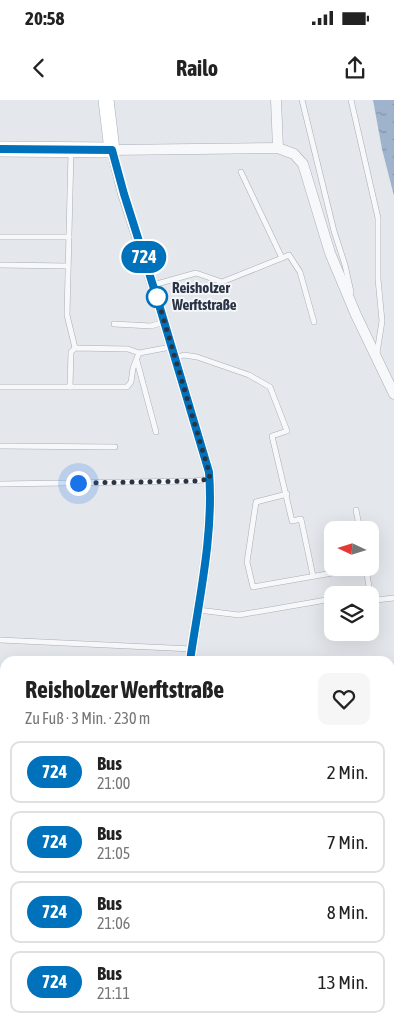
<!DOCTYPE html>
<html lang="de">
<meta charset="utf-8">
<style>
:root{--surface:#fff;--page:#f6f6f6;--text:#222;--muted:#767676;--line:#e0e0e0}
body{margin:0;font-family:"Asap Condensed",sans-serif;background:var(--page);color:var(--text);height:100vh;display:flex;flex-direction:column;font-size:19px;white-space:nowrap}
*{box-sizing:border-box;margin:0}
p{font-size:16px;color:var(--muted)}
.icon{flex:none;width:28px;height:28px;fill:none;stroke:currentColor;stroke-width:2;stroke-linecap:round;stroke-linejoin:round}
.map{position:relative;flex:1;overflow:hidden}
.details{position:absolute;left:0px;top:556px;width:395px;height:376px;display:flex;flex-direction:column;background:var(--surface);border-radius:15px 15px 0 0;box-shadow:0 5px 20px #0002}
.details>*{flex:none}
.badge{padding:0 10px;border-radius:16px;font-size:18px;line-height:32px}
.needle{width:32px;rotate:274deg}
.buttons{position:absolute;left:324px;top:421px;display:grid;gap:10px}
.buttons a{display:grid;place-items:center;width:55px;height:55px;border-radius:10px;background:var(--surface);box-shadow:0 5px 20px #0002;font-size:25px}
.you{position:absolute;width:25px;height:25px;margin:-12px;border:4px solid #fff;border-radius:50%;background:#1a73e8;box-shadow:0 0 0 8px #1a73e833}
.map>.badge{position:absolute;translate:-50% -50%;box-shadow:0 0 0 2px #fff}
.round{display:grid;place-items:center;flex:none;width:52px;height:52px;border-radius:10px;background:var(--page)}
.head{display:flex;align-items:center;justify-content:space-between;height:85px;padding:0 25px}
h1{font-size:24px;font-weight:700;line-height:38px}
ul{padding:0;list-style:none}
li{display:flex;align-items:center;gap:15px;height:62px;margin:0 10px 8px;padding:0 15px;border:2px solid var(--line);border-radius:10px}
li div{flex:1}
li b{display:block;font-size:19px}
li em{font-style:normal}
li .badge{min-width:55px;font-weight:700;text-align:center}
.status{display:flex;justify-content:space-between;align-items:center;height:35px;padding:0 25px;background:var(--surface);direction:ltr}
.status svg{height:14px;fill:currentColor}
header{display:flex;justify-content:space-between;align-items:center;height:65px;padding:0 25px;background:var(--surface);font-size:22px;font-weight:700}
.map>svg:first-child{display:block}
</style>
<div class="status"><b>20:58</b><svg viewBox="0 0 49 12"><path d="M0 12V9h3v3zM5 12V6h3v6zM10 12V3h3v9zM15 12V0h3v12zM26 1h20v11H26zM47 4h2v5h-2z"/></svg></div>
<header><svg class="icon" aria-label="back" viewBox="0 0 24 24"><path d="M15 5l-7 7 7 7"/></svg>Railo<svg class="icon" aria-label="share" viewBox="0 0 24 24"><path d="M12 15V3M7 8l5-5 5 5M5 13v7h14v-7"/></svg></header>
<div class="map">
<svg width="394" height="932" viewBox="0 0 394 932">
<defs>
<pattern id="forest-firs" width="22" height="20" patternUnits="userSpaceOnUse" patternTransform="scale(1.25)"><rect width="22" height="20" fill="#c9d6c5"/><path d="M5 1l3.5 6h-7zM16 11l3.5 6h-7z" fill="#adb8ab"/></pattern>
<pattern id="water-ripples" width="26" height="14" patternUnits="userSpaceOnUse" patternTransform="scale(1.25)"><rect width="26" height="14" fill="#9fb4cc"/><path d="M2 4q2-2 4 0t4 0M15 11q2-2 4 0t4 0" fill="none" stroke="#8293a7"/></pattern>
</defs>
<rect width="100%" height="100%" fill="#e4e7ec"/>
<polygon fill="url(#forest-firs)" points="178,928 287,928 288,932 176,932"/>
<polygon fill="url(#water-ripples)" points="373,0 394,0 394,96 382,49"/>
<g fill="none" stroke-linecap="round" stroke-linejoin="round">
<g stroke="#a9aeb7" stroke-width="6">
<g id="lane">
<polyline points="302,0 334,131 345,165 351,192"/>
<polyline points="351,0 378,118 378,179 382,221 377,253"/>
<polyline points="71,52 67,215 75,248"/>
<polyline points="0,137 69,137"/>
<polyline points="282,158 289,155 300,172 314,222"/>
<polyline points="0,165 68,166"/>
<polyline points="153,185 196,173 222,182 282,158 241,72"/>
<polyline points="114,224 151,226 164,222"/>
<polyline points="139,253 133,268 131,282 127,287 70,287 71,252 75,248 128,249 139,253 171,247"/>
<polyline points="175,258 184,255 197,257 249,275 270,287 287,331 272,336 292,421 301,419 313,476"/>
<polyline points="137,261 156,332"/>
<polyline points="0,287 70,287"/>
<polyline points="0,346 115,347"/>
<polyline points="0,384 194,381 209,379"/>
<polyline points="287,394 256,402 247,462 253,487 361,468"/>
<polyline points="356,410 360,430"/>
<polyline points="366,468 370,493"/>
<polyline points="358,495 374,492 376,500 394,498"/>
<polyline points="198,510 239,515 332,499"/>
<polyline points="0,540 192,549"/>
<polyline points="0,628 5,628"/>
<polyline points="0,652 5,652"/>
<polyline points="390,670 394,669"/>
<polyline points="0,713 5,714"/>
<polyline points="390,818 394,818"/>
</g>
</g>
<g stroke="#a9aeb7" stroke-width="11">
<g id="street">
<polyline points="276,0 278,48"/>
<path d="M 190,561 C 199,499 214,434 209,372 L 157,198 L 123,94 L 112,50 L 278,48 L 294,54 L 303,64 L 330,153 L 356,215 L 394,294"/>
<polyline points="0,833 5,834"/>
<polyline points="73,932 75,928"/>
</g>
</g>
<g stroke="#a9aeb7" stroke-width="16">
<polyline id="secondary" points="0,49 112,50 106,0"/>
</g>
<use href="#lane" stroke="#f7f8fa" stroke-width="5"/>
<use href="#street" stroke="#f7f8fa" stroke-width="10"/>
<use href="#secondary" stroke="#fff" stroke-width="15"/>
</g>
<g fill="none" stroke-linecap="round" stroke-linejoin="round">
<g stroke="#fff" stroke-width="11">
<path id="line" d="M 0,49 L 112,50 L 124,94 L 157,198 L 209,372 C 214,434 199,499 190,561"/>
</g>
<use href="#line" stroke="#0072bc" stroke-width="8"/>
<polyline stroke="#2b3445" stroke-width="5" stroke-dasharray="0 9" points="78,383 194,381 210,379 209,372 157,197"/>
</g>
<circle fill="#fff" stroke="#0072bc" stroke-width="2.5" cx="157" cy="197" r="10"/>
<g text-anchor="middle" stroke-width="4" stroke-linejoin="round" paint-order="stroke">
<g font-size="15" font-weight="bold" fill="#2b3445" stroke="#f4f6f9" text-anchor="start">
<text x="172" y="193">Reisholzer<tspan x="172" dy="17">Werftstraße</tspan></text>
</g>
</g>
</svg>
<div class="buttons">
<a><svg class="needle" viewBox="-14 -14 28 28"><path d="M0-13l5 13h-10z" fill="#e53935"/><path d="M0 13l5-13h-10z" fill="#767676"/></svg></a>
<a><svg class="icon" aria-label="layers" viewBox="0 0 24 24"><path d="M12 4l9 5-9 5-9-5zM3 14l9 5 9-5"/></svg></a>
</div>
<div class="you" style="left:78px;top:383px"></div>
<b class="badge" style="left:144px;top:157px;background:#0072bc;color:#fff">724</b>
<section class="details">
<div class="head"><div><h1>Reisholzer Werftstraße</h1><p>Zu Fuß · 3 Min. · 230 m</p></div><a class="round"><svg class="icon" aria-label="heart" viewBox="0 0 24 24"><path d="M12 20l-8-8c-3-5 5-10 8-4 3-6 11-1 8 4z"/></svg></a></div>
<ul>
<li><span class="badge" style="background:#0072bc;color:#fff">724</span><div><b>Bus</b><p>21:00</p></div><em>2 Min.</em></li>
<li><span class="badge" style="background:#0072bc;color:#fff">724</span><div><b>Bus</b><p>21:05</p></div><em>7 Min.</em></li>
<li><span class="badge" style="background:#0072bc;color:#fff">724</span><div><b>Bus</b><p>21:06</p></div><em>8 Min.</em></li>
<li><span class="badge" style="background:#0072bc;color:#fff">724</span><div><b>Bus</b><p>21:11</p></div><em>13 Min.</em></li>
</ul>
</section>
</div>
